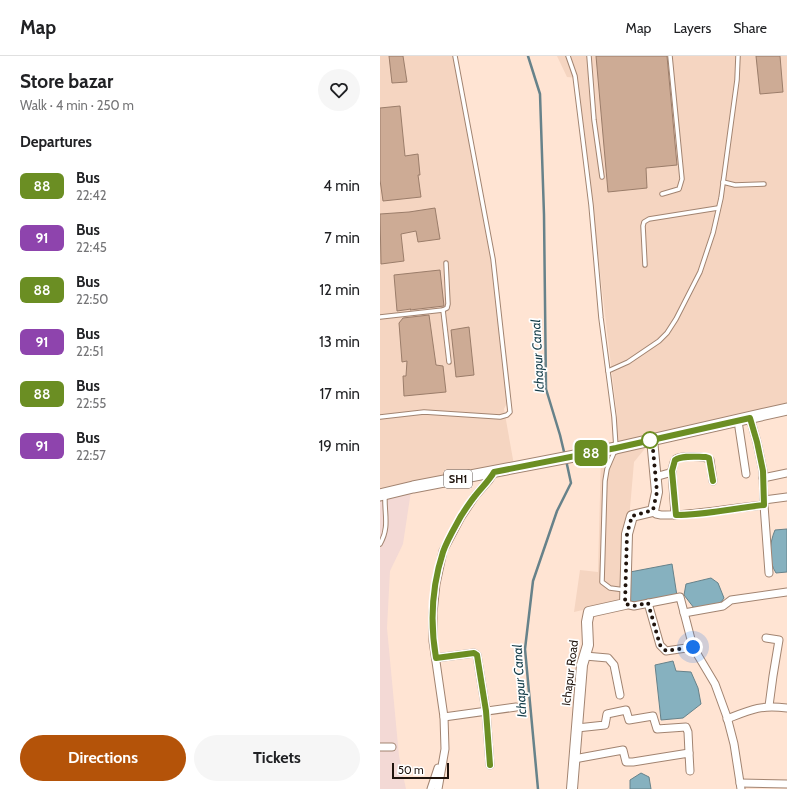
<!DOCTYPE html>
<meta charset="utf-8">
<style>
:root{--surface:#fff;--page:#f6f6f6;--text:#202124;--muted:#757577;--line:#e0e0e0;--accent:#b45309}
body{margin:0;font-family:Cabin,sans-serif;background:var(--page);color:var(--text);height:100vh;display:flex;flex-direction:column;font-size:15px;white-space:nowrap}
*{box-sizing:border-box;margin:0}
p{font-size:13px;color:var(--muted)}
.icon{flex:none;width:22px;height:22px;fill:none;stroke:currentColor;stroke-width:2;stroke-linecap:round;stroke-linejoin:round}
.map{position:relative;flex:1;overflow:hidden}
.side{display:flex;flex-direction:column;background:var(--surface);width:380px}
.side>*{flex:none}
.badge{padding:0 8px;border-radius:6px;font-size:14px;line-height:26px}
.scale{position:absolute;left:12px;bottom:10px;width:57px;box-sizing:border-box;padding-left:4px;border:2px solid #20140d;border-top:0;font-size:11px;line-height:14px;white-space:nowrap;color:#20140d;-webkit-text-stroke:3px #fff;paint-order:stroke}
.you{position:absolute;width:20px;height:20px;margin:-10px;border:3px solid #fff;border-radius:50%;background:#1a73e8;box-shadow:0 0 0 6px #1a73e833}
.map>.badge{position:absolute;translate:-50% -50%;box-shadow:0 0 0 2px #fff}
h2{padding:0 20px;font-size:15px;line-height:36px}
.round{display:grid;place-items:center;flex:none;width:42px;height:42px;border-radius:21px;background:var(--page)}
.head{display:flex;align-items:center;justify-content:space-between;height:68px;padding:0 20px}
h1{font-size:19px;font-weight:800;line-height:30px}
.primary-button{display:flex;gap:8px;margin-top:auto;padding:8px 20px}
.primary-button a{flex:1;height:46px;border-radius:24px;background:var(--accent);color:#fff;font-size:16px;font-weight:800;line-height:46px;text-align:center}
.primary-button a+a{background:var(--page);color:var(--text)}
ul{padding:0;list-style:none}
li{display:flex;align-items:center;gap:12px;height:52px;padding:0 20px}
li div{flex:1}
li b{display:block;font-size:15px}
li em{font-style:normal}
li .badge{min-width:44px;font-weight:700;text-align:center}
header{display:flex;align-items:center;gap:24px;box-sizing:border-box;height:56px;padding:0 20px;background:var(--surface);border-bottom:1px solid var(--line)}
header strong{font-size:19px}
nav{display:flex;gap:22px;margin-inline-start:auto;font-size:14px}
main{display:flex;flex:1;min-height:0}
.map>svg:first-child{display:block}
</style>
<header>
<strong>Map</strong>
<nav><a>Map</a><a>Layers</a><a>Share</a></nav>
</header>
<main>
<section class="side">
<div class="head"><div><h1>Store bazar</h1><p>Walk · 4 min · 250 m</p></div><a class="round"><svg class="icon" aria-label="heart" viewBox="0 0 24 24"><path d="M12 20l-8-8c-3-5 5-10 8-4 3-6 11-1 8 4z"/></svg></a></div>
<h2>Departures</h2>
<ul>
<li><span class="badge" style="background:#6b8e23;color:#fff">88</span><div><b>Bus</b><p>22:42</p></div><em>4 min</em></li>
<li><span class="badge" style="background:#8e44ad;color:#fff">91</span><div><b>Bus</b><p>22:45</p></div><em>7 min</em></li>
<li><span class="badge" style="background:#6b8e23;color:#fff">88</span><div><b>Bus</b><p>22:50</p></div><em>12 min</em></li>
<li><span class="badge" style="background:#8e44ad;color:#fff">91</span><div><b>Bus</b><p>22:51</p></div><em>13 min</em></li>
<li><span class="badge" style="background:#6b8e23;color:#fff">88</span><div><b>Bus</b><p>22:55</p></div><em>17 min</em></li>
<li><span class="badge" style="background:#8e44ad;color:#fff">91</span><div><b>Bus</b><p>22:57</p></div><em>19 min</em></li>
</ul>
<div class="primary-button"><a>Directions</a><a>Tickets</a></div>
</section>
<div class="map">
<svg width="407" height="733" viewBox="0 0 407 733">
<rect width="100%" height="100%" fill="#ffe4d3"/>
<polygon fill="#f3d9d5" points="31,435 23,488 10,515 7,572 19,700 26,733 0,733 0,442"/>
<g fill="#f5d5c1">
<polygon points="0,0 75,0 113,208 128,345 124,353 134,409 0,435"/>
<polygon points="177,0 407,0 407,354 232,391 237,360 197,22 187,21"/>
<polygon points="267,390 254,406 242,545 194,556 200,514 218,516 221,400"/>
</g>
<g fill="#86b1bf" stroke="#67828a">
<path d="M 407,473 L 407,516 L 396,517 C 388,505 389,488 395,474 Z"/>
<polygon points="292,508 297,540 255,547 249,544 250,516"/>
<path d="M 331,522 L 338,527 L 344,542 C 339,552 324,552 314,552 L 304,539 L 306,528 Z"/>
<polygon points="293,605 296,615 311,616 318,632 321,648 303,662 281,664 275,609"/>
<polygon points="261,717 269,721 271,733 250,733 250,724"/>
</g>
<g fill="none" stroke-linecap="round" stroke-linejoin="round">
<g stroke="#67828a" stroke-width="2.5">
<polyline points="148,0 160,38 164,159 166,333 180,379 185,400"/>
<polyline points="158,733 145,593 153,525 177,455 191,427 186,404"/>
</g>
</g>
<g fill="#cdab95" stroke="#9b7d6a">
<polygon points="9,0 23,0 27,26 12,27"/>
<polygon points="216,0 287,0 297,109 266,112 267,132 228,136"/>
<polygon points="376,0 400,0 403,36 380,38"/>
<polygon points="20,50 25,100 38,98 40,119 38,119 41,141 3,145 0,124 0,52"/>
<polygon points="55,152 60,183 38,186 36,175 21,178 24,205 1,208 0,158 29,156"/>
<polygon points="60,214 64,250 30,254 31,253 17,255 14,219"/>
<polygon points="49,259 56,309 63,310 66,336 24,340 23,320 26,320 27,305 22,306 19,267 23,262"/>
<polygon points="89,271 94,319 76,321 71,274"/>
</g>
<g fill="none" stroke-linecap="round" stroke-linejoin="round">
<g stroke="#a28471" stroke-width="5.5">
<g id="lane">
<polyline points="188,0 195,20 211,149 221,262 234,361 236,392 227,413 225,425 222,526 230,532 245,534"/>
<polyline points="209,0 214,64 222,121"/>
<polyline points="343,126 355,129 384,128"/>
<polyline points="282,138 299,133 302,123 290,0"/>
<polyline points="265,209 263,170 264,166 269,163 338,152"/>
<polyline points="63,254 69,306"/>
<polyline points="0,261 63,254 67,252 68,248 66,207"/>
<polyline points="228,315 248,306 279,285 287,277 296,263 320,216 333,177 341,142 357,24 358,0"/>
<polyline points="0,361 44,356 120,361 127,359 130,356 113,203 75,0"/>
<path d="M 0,488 C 10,471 4,457 5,439"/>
</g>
</g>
<g stroke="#a28471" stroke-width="9">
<g id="street">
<polyline points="370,362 377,386 383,415 384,449 389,517"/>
<polyline points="358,365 366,418"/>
<polyline points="292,415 295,459"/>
<path d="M 275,421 L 289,417 L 292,415 C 293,412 293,406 296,403 C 301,399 326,400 330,404 L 333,425"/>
<polyline points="383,422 407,417"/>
<polyline points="384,444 407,441"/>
<path d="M 273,455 L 276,458 L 281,459 C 315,460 349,452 384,449"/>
<polyline points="268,547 280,589 286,595 313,591"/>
<polyline points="245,548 254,550 300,541 313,591 335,628 347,661 354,688 361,733"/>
<polyline points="304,557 343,550 351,544 407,536"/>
<polyline points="386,582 399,584 393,620 389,650"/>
<polyline points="205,600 228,602 234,609 240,639"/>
<polyline points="56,602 94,597 97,599 106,655 110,709"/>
<polyline points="64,661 136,651"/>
<path d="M 347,663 C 372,653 380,649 407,652"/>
<polyline points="197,672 225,669 227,658 246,654 249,664 273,660 277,673 306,671 308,676 309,697"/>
<polyline points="0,691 12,691"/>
<polyline points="194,703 243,694 246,706 253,706 309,697 310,715"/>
<polyline points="360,727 407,728"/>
<polyline points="51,733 58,712"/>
<polyline points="58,733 65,693 64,661 53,585 53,557 56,528 63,495 81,461 95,440 109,424 114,416"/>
</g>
</g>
<g stroke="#a28471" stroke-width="12">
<polyline id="secondary" points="192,733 202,609 208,589 207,566 209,556 245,548 247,478 252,460 273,455 277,436 272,383"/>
</g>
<g stroke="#a28471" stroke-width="13">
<polyline id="primary" points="0,439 33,431 236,392 407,353"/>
</g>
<use href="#lane" stroke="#fff" stroke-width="3.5"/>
<use href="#street" stroke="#fff" stroke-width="7"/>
<use href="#secondary" stroke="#fff" stroke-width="10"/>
<use href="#primary" stroke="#fff" stroke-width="11"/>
</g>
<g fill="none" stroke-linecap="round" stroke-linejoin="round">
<g stroke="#fff" stroke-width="9">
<path id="line" d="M 110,709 L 106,655 L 97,599 L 94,597 L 56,602 C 50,567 52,530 63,496 C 67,484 75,471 81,460 C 85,454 90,446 95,440 C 101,432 109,425 114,416 L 236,392 L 370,362 L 377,386 L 383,415 L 384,449 C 354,452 325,459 296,459 L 292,415 L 295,404 C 303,399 316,401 326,401 L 329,402 L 333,425"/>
</g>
<use href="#line" stroke="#6b8e23" stroke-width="6"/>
<polyline stroke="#20140d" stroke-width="4" stroke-dasharray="0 7.2" points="270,384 272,383 277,436 273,454 252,460 247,478 245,548 254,550 268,547 280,589 286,595 313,591"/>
</g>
<circle fill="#fff" stroke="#6b8e23" stroke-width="2" cx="270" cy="384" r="8"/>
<g text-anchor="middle" stroke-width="3.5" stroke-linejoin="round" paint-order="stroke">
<rect fill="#fff" stroke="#635a56" stroke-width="1" x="64" y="414" width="28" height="18" rx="3"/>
<g font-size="11" font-weight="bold" fill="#20140d">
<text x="78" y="427">SH1</text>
</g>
<g font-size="12" fill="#20140d" stroke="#fff">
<text transform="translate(190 617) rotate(-83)" y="4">Ichapur Road</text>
</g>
<g font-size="13" font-style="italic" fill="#143c48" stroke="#fff">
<text transform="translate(157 300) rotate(-93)" y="5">Ichapur Canal</text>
<text transform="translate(139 625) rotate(-94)" y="5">Ichapur Canal</text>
</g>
</g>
</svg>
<div class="scale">50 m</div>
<div class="you" style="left:313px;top:591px"></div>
<b class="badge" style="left:211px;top:397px;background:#6b8e23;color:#fff">88</b>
</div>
</main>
